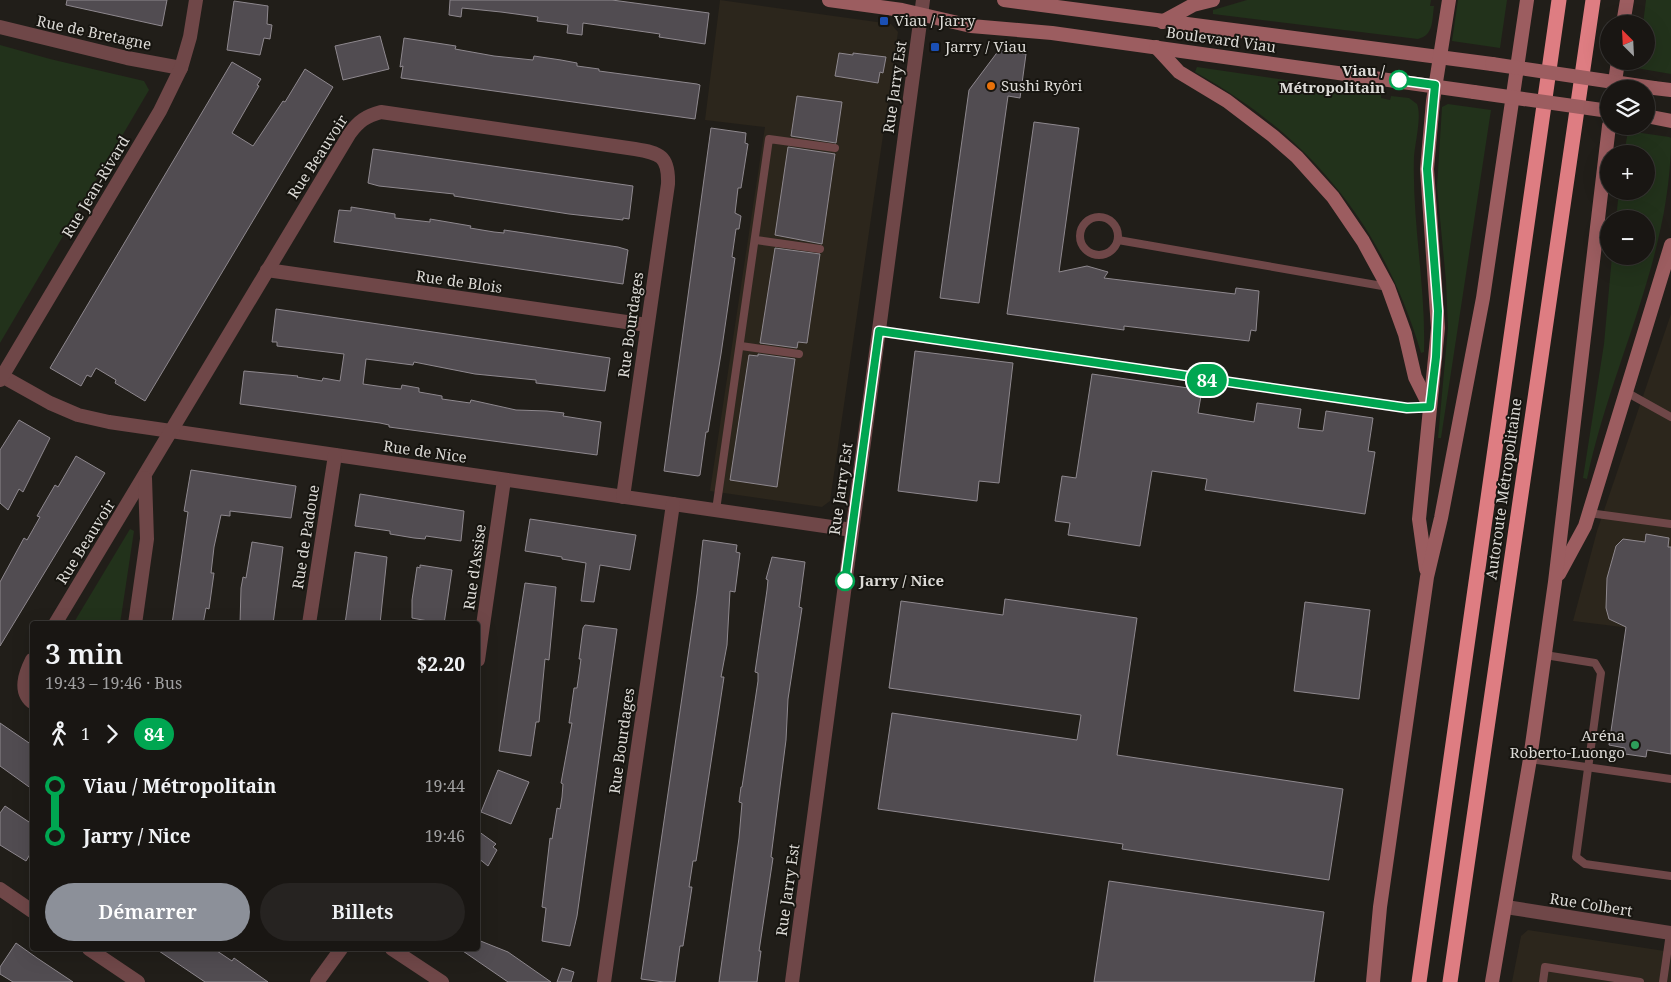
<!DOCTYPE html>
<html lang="fr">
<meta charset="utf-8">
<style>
:root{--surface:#191613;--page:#262321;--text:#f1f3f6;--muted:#9f9fa0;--line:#373533;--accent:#8c9099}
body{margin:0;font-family:"Noto Serif",serif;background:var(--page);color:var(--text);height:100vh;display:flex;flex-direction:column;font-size:19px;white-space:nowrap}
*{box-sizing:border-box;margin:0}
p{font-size:16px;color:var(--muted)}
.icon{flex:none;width:28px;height:28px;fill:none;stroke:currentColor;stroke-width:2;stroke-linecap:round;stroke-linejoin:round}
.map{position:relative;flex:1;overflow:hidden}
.side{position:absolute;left:30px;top:621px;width:450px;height:330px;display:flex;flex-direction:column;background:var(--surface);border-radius:5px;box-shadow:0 5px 20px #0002,0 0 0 1px var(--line)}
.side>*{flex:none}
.badge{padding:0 10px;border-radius:16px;font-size:18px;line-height:32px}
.needle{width:32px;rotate:336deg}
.tools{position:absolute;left:1600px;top:15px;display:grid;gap:10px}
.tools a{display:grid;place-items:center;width:55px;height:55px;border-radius:50%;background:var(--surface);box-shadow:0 5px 20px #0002,0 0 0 1px var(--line);font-size:25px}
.map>.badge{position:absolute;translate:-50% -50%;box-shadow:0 0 0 2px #fff}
.legs{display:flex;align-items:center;gap:8px;height:55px;padding:0 15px;font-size:16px}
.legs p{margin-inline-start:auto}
.head{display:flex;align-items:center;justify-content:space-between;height:85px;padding:0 15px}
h1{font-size:28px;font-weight:600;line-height:38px}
.cta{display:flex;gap:10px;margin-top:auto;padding:10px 15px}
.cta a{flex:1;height:58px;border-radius:30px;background:var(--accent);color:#fff;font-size:20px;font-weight:600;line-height:58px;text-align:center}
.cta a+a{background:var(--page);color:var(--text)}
ul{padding:0 15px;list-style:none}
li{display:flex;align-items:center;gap:18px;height:50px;font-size:19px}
li i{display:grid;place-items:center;width:8px;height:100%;margin:0 6px;background:currentColor}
li i::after{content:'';width:12px;height:12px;margin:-6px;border:4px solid;border-radius:50%;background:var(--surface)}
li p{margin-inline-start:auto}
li:first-child i{background:linear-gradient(#0000 50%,currentColor 0)}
li:last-child i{background:linear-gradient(currentColor 50%,#0000 0)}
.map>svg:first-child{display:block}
</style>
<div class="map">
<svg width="1671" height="982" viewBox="0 0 1671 982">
<rect width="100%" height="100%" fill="#211e19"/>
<g fill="#2c261c">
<polygon points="720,0 891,24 898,32 830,501 822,507 710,491 765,127 705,120"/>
<polygon points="1671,314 1671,633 1573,621 1597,531"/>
<polygon points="1528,930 1671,952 1671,982 1512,982 1521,936"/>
</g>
<g fill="#22321b">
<path d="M 1247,0 L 1431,0 L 1430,6 L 1434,6 C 1432,20 1434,35 1418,39 L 1213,14 L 1213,10 Z"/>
<polygon points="1458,0 1507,0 1500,48 1452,41"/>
<polygon points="1646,0 1671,0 1671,74 1636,68 1637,61 1646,61 1646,24 1643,24"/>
<polygon points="0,45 50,59 144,81 149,90 0,343"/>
<path d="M 1197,67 L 1381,94 L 1381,98 L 1390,100 L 1391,96 L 1409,98 L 1417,104 C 1422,116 1415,143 1414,157 C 1412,223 1426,287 1424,352 L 1421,353 C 1384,226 1310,136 1195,72 Z"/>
<polygon points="1448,104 1491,110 1441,438 1438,438 1448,328 1446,281 1437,187 1442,107"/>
<path d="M 1628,131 L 1669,137 L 1671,138 C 1671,258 1611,364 1587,479 L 1583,478 L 1604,344 L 1612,256 L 1646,256 L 1646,219 L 1616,219 L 1619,191 L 1646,191 L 1646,154 L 1624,154 Z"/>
<polygon points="130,529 134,531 120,624 73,624"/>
</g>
<g fill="#514c51" stroke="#8e888e">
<polygon points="67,0 167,0 162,26 66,5"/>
<polygon points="450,0 612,0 709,13 705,44 659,37 660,34 583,23 582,35 567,33 568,25 537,21 538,17 501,12 462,8 461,17 449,15"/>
<polygon points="234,1 268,6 267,24 272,25 270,39 264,38 260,55 227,50"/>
<polygon points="380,36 389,69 343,80 335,46"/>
<polygon points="404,38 456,46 455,49 494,56 533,60 534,56 561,60 577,63 577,66 599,69 599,71 697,84 700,85 695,119 401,78 403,66 400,67"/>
<polygon points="999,50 1026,54 1020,98 1008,96 979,303 940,298 969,90"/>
<polygon points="839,53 853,55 853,53 886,57 883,73 880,72 878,83 835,76"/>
<polygon points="232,62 261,79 257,85 259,86 232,133 253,146 283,101 285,102 305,69 333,87 145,401 115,383 116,380 96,368 91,377 87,375 81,386 50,368"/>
<polygon points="797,96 842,102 836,143 791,136"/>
<polygon points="1034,122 1079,128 1059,272 1087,266 1108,272 1104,278 1235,294 1236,288 1259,291 1256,331 1251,330 1249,341 1124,326 1124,330 1007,314"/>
<polygon points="711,128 746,133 745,143 748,144 741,188 738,188 735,213 741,216 739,229 736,229 732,257 735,258 721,354 708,432 706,432 700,475 698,476 664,471"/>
<polygon points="788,147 835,154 822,244 775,235"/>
<polygon points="373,149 633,186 629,219 623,218 623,220 569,214 454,196 454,194 379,186 368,183"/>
<polygon points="351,207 395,214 395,218 430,222 430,219 471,226 470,228 494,232 504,233 504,230 618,247 628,250 623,284 334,242 339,210 351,211"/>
<polygon points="775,248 820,254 807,343 798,342 797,348 760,343"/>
<polygon points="276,309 610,358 605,391 536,383 536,380 475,374 414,362 413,365 366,359 363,384 391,388 401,389 402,385 419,388 419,392 442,396 442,399 470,403 471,400 516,410 547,411 564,413 563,416 601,422 597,455 389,427 389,425 380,423 240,404 244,371 298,376 297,377 322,381 323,378 340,381 344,354 277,346 277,342 272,342"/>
<polygon points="915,351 1013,363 999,483 979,481 977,501 898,491"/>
<polygon points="758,354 795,359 777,487 730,480 749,355 758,356"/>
<polygon points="1092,374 1202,390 1198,413 1254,422 1257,403 1301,409 1298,428 1323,431 1326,411 1373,418 1368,451 1375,452 1365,514 1205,490 1207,479 1152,471 1140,546 1068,535 1070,523 1055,521 1062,476 1076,478"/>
<polygon points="19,420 50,438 23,492 19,489 8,510 0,503 0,450"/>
<polygon points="76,456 105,473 0,646 0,582 24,538 27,540 40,517 37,516 48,497 55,485 58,487"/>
<polygon points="191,470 296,486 291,518 230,511 230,516 221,515 214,547 211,573 214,573 209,609 206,608 203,624 172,624 188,512 184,511"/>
<polygon points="360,494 464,511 461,541 426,536 425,539 414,538 390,534 390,531 355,526"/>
<polygon points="530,519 636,535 630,570 600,565 594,602 581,601 586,563 562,559 562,557 525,551"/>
<polygon points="1646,534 1669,538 1668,547 1671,547 1671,754 1647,750 1646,757 1625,754 1625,748 1609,745 1626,627 1609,619 1606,608 1607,578 1616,546 1623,539 1645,542"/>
<polygon points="703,540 737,545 736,552 740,553 735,592 730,591 727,645 721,677 724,677 696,861 693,861 689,887 692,887 683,946 680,946 675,982 664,982 641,979 697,594"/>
<polygon points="252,542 283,547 273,624 240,624 241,588 243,577 246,578"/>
<polygon points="355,552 387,557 380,624 345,624"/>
<polygon points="772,557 805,562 799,607 802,608 788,699 786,740 771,857 773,858 759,951 761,951 757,982 719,982 739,838 742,803 739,802 741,787 742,787 758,681 758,673 755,672 767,590 768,580 766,579"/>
<polygon points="420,565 452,570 444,624 412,618 412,600 417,567 420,568"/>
<polygon points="525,583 556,587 549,660 545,659 539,722 536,722 531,756 499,751"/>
<polygon points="1005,599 1137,618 1117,755 1343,789 1329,880 1122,849 1123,844 878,809 892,713 1077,740 1081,715 889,688 901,601 1003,615"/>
<polygon points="1305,602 1370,610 1359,699 1294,691"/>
<polygon points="585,625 617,629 577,916 570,946 542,941 546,908 542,907 550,838 552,839 557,808 560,809 562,797 563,784 561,783 572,723 569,723 574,688 577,688 579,674 581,659 579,659 583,628"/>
<polygon points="0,723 32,745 32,789 0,766"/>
<polygon points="498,770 529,782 511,824 481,812"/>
<polygon points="5,806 32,824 32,851 26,861 0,845 0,813"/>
<polygon points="478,831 496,844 493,847 497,850 488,866 478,858"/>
<polygon points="1109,881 1324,912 1314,982 1094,982"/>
<polygon points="478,940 508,952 551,982 508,982 460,949 478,949"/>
<polygon points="16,943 37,958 73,982 13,982 0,974 0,967"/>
<polygon points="156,949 214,949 232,961 234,958 268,982 205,982"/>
<polygon points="562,968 574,972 571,982 557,982"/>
</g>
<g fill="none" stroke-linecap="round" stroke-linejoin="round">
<g stroke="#6f4748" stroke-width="8">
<circle cx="1099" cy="236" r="19"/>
<polyline points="756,240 820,249"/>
<polyline points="1118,240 1388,287"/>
<polyline points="879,331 1407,408 1430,407"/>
<polyline points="741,346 799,354"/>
<polyline points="1626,392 1671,417"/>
<polyline points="716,510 769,139 835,148"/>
<polyline points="1589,513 1671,524"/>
<polyline points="1545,655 1595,663 1601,673 1576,857 1585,864 1671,876"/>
<polyline points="1530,759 1671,779"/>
<polyline points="1543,982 1545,967 1640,982"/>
<polyline points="1663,982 1670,933"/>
</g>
<g stroke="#6f4748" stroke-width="14">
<polyline points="0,27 127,58 181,68"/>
<polyline points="267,270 647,325"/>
<polyline points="2,376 50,403 78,415 109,422 852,530"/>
<polyline points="0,380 160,111 181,68 190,37 196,0"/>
<path d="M 55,624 L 350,133 C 359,121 366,116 381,112 L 635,149 C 660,153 669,156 668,184 L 623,497"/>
<polyline points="135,624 147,539 145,478"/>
<polyline points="309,624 335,455"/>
<path d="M 32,660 C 25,674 19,691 32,702"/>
<polyline points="478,660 504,480"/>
<polyline points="1506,907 1671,933"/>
<polyline points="392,949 442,982"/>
<polyline points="317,982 341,949"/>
<polyline points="604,982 673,504"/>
</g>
<g stroke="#6f4748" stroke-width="14">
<polyline points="0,889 32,911"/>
<polyline points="89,949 138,982"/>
<polyline points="792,982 923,0"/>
</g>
<g stroke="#9c5d60" stroke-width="14">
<polyline points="829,0 902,10 971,26 1052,33 1474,92"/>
<polyline points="1004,0 1492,64"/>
<polyline points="1162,22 1193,5 1213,0"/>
<polyline points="1623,24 1627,0"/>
<polyline points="1156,47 1179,72 1227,101 1273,136 1297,157 1333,197 1363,241 1388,287 1405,334 1415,377 1430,407"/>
<polyline points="1654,88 1671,90"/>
<polyline points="1614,89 1618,61"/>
<polyline points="1646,116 1671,121"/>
<polyline points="1426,569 1419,519 1438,328 1427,169 1433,101 1449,0"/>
<polyline points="1559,574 1585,526 1671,245"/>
<polyline points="1373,982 1380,907 1427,577 1441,518 1483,298 1527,0"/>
<polyline points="1492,982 1530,759 1555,582 1609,126"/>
</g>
<g stroke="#de7d82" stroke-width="15">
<polyline points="1419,982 1559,0"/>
<polyline points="1450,982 1593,0"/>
</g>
<g stroke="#9c5d60" stroke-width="14">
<polyline points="1492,64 1654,88"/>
<polyline points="1474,92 1609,111"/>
</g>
</g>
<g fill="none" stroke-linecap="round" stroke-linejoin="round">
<g stroke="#fff" stroke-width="11">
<polyline id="line-1" points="845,581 879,331 1407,408 1430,407 1436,357 1438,311 1427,169 1435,85 1399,80"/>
</g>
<use href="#line-1" stroke="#00a651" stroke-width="8"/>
</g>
<g fill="#1a4fb4" stroke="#171510" stroke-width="2">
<rect x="879" y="16" width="10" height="10" rx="2.5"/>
<rect x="930" y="42" width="10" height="10" rx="2.5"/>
</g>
<g fill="#fff" stroke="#00a651" stroke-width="2.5">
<circle cx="1399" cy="80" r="9"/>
<circle cx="845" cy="581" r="9"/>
</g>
<circle fill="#e8710a" stroke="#171510" stroke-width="2" cx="991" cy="86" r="5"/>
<circle fill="#2e9e5b" stroke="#171510" stroke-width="2" cx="1635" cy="745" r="5"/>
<g text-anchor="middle" stroke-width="4" stroke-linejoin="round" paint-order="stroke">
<g font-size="15" fill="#dcdad6" stroke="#171510" text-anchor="start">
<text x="894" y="26">Viau / Jarry</text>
<text x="945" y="52">Jarry / Viau</text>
<text x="1001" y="91">Sushi Ryôri</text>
<text x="1625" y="741" text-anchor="end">Aréna<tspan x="1625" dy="17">Roberto-Luongo</tspan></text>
</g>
<g font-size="15" fill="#dcdad6" stroke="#171510">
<text transform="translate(94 33) rotate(12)" y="5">Rue de Bretagne</text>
<text transform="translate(1221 40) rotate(8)" y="5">Boulevard Viau</text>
<text transform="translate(895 87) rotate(-82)" y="5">Rue Jarry Est</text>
<text transform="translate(318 157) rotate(-57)" y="5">Rue Beauvoir</text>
<text transform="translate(96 187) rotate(-59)" y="5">Rue Jean-Rivard</text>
<text transform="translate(459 282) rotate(8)" y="5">Rue de Blois</text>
<text transform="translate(631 325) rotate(-82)" y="5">Rue Bourdages</text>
<text transform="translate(425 452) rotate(8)" y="5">Rue de Nice</text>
<text transform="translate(841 489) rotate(-82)" y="5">Rue Jarry Est</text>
<text transform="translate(1504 489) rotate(-82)" y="5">Autoroute Métropolitaine</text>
<text transform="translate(306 537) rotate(-81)" y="5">Rue de Padoue</text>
<text transform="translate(86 542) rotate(-58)" y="5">Rue Beauvoir</text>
<text transform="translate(475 567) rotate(-82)" y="5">Rue d'Assise</text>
<text transform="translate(622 741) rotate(-82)" y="5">Rue Bourdages</text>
<text transform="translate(788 890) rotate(-82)" y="5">Rue Jarry Est</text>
<text transform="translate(1591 905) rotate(9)" y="5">Rue Colbert</text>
</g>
<g font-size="15" font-weight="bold" fill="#dcdad6" stroke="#171510" text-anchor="end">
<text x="1385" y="76">Viau /<tspan x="1385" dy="17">Métropolitain</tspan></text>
<text x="859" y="586" text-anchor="start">Jarry / Nice</text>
</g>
</g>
</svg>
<div class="tools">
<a><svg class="needle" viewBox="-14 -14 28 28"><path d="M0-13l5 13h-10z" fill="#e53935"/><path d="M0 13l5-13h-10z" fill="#9f9fa0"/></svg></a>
<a><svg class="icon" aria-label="layers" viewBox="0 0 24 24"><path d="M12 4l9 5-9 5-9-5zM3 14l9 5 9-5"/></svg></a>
<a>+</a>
<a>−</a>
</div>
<b class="badge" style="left:1207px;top:380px;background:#00a651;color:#fff">84</b>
<section class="side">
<div class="head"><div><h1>3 min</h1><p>19:43 – 19:46 · Bus</p></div><b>$2.20</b></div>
<div class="legs"><svg class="icon" aria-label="walk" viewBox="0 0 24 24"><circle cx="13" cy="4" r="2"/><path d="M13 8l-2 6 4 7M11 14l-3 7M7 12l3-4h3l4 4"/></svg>1<svg class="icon" aria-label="forward" viewBox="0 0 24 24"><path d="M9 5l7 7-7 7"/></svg><b class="badge" style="background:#00a651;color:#fff">84</b></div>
<ul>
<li><i style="color:#00a651"></i><b>Viau / Métropolitain</b><p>19:44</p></li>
<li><i style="color:#00a651"></i><b>Jarry / Nice</b><p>19:46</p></li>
</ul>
<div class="cta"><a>Démarrer</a><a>Billets</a></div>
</section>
</div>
